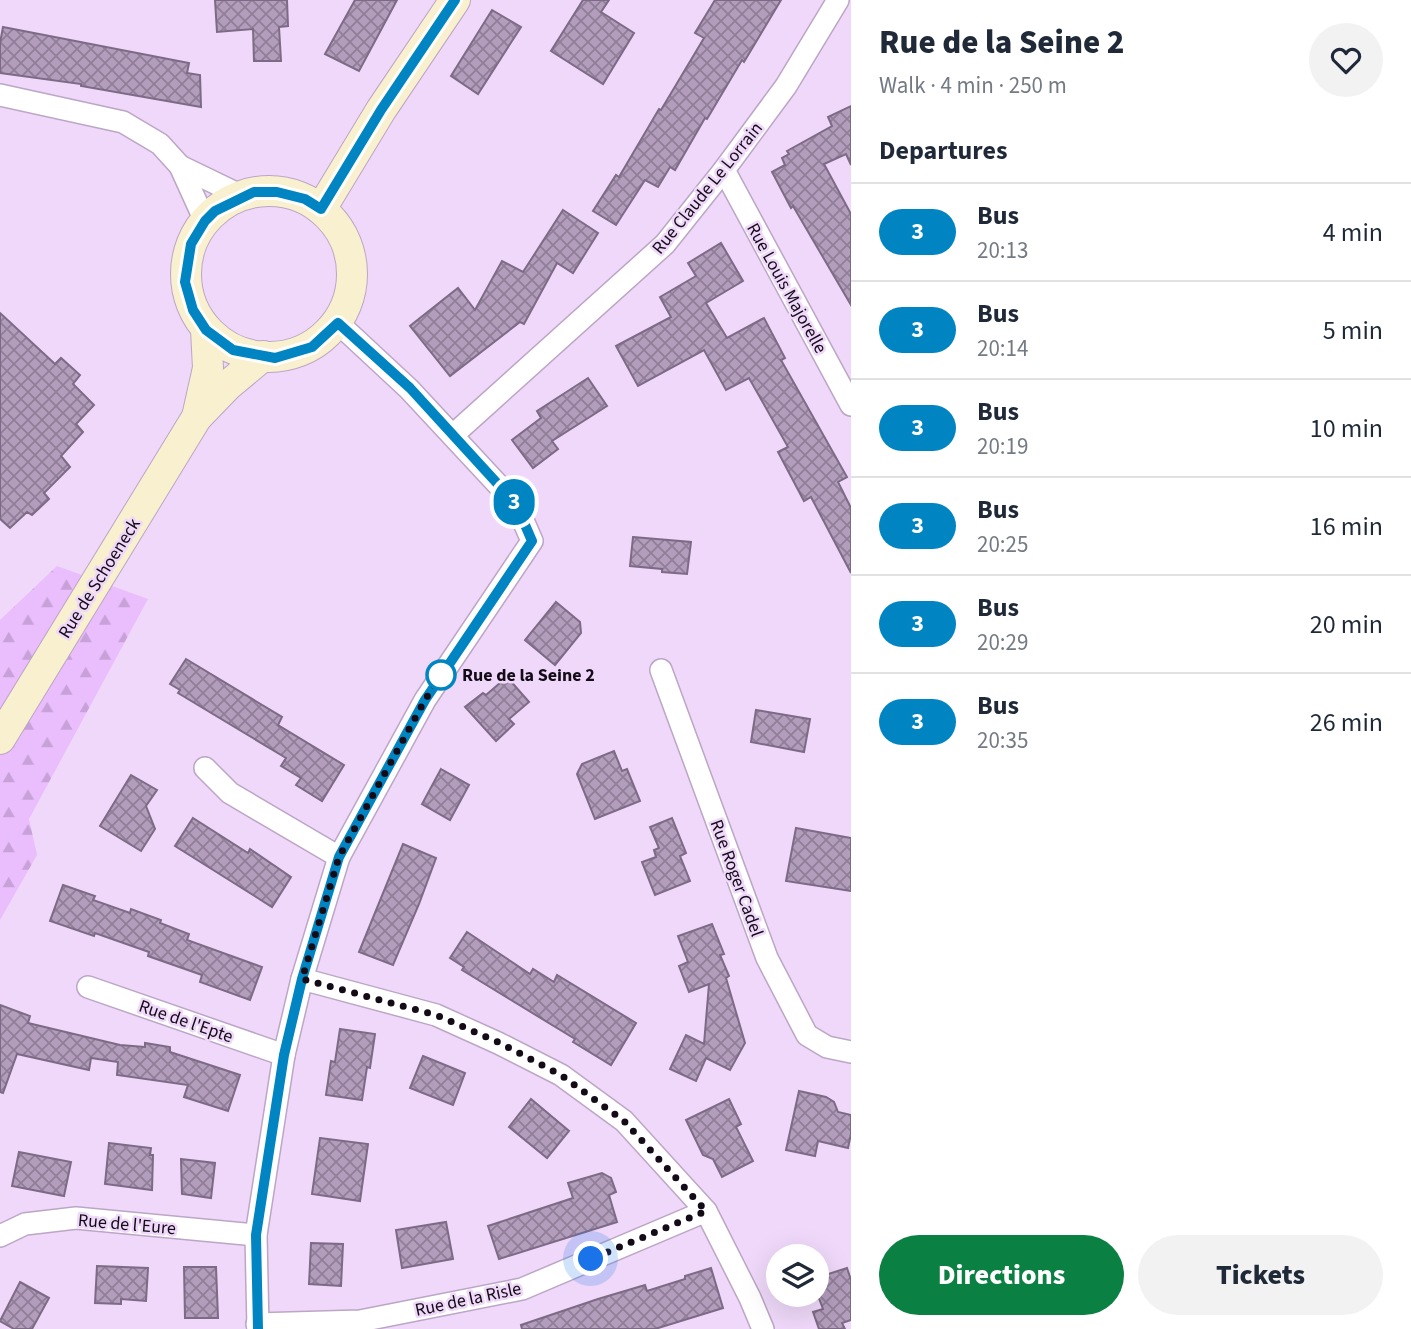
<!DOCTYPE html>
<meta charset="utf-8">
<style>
:root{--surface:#fff;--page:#f2f2f3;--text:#1f2937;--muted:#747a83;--line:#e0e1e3;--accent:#0b8043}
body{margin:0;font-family:"Source Sans 3",sans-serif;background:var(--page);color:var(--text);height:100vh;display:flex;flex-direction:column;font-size:26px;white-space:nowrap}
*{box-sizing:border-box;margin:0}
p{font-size:23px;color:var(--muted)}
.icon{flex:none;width:38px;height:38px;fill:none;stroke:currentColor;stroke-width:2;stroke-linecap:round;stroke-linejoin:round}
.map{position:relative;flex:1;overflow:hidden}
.side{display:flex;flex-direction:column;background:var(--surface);width:560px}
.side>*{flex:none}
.badge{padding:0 14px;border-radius:23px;font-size:24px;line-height:46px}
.controls{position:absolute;left:766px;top:1244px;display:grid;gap:14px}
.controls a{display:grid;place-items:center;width:63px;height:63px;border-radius:50%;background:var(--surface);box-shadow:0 7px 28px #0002;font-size:35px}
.you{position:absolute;width:35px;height:35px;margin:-18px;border:5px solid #fff;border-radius:50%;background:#1a73e8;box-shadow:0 0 0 10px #1a73e833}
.map>.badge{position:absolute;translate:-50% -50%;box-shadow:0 0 0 4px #fff}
h2{padding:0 28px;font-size:26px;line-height:63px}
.round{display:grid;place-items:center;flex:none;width:74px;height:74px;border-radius:37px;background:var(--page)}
.overview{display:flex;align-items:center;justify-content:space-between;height:119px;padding:0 28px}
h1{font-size:33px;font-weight:800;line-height:52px}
.button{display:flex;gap:14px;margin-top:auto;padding:14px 28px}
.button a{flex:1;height:80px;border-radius:42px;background:var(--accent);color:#fff;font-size:28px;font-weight:800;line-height:80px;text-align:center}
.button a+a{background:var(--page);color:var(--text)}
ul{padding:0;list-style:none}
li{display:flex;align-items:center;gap:21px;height:98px;padding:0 28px;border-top:2px solid var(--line)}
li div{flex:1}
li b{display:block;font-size:26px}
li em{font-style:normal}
li .badge{min-width:77px;font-weight:700;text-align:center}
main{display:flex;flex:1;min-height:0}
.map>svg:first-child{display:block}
</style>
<main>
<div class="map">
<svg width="851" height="1329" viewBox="0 0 851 1329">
<defs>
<pattern id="forest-firs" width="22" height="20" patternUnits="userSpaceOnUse" patternTransform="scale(1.75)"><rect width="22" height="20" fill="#eabdfd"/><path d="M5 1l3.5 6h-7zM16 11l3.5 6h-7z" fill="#c8a1d8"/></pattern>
<pattern id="building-cross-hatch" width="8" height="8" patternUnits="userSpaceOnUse" patternTransform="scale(1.75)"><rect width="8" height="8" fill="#b29dbc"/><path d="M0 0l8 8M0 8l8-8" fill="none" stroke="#907e98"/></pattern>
</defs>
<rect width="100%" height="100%" fill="#efd8f9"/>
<polygon fill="url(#forest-firs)" points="57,566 148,599 29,819 37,855 0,920 0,620"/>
<g fill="url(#building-cross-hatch)" stroke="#7d6a86" stroke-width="2">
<polygon points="215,0 287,0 288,26 279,27 281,61 254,61 253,29 217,32"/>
<polygon points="355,0 397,0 359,71 325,54"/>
<polygon points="583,0 609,0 601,12 634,33 603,84 551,51"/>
<polygon points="715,0 781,0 744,62 742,60 707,119 705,118 675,170 670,167 658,187 645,180 616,225 593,211 616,175 619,177 659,109 661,110 704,38 695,33"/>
<polygon points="492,10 521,27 478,94 451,76"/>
<polygon points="3,27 189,63 187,73 200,75 201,107 81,86 81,84 0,73 0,43"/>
<polygon points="851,106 851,165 846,154 824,164 851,214 851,305 793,206 791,208 772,172 785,165 782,158 789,154 787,151 832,126 828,117"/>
<polygon points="563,210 598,233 573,273 557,263 524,324 520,322 450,376 410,326 458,288 475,310 502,261 523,272"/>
<polygon points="721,243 743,281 706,303 727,338 764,318 785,358 781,360 847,477 838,482 851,508 851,573 811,497 804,501 778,452 788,447 749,378 726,390 704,350 638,386 616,346 671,317 660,297 696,276 688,263"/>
<polygon points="0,313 55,364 61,358 80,375 73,384 94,405 76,424 83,432 61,456 70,467 44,493 49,499 32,515 27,512 10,528 0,519"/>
<polygon points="588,378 607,406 552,441 558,449 533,468 512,440 541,418 537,411"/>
<polygon points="633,537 691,542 687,574 662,572 662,569 630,566"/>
<polygon points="556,602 580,622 581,633 555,665 525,640"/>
<polygon points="186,659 282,717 278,725 344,765 322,801 296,785 301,778 281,766 286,758 178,693 180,690 170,684"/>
<polygon points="507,677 529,702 509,719 514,724 496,741 465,707 483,693 486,695"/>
<polygon points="756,710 810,719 804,752 751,742"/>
<polygon points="614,751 622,771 627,769 640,801 595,819 577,774 582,764"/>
<polygon points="441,769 469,785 450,820 422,804"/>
<polygon points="131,775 157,790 146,806 155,829 141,851 100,826"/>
<polygon points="193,818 248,853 250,849 291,877 272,907 175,846"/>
<polygon points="672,818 686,853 680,856 690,881 655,895 642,862 656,857 654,850 659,848 650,827"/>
<polygon points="796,828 851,838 851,891 786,881"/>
<polygon points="403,844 436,858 419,904 393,965 359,952"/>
<polygon points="63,885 95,896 93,900 130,913 131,909 161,920 160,923 189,934 187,940 262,967 250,1000 200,982 202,975 148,956 149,952 95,933 94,936 50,921"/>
<polygon points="712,924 724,954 720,955 729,976 726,978 745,1043 730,1070 706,1058 696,1081 670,1069 686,1035 704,1044 709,984 689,992 679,966 688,962 678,936"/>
<polygon points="467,932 530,974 533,969 554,982 557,975 636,1023 611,1065 573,1042 575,1039 462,970 464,967 450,958"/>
<polygon points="0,1005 30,1016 28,1023 120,1045 145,1047 145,1043 170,1047 170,1052 240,1075 228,1111 184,1097 188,1085 117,1075 118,1062 91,1058 89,1070 17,1054 3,1093 0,1092"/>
<polygon points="340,1029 375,1034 370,1068 367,1067 362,1100 326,1095 331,1061 335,1062"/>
<polygon points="423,1056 465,1073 453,1105 410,1088"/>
<polygon points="799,1091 826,1097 834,1102 838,1112 851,1115 851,1134 848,1148 818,1141 815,1156 786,1150"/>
<polygon points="531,1099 569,1131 547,1158 509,1127"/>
<polygon points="729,1099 741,1124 736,1127 753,1161 722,1177 713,1159 703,1155 686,1120"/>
<polygon points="320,1138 368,1144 360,1201 312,1194"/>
<polygon points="109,1143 151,1148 150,1155 153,1155 152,1190 105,1184"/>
<polygon points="19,1152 71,1162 64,1196 12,1186"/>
<polygon points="181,1159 215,1163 211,1198 182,1194"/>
<polygon points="602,1173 611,1178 616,1192 609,1195 617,1222 499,1259 488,1226 573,1198 568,1183"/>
<polygon points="446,1222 453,1259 402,1268 396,1230"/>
<polygon points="311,1243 343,1244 341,1286 309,1284"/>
<polygon points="97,1266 148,1268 146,1301 121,1299 121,1304 95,1303"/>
<polygon points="184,1267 216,1267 218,1318 185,1318"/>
<polygon points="711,1268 723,1308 655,1329 522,1329 521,1325 598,1299 645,1285 647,1291 685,1279 685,1276"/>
<polygon points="847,1268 851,1280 851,1320 842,1323 845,1329 819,1329 813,1312 823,1309 817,1293 817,1286 822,1276"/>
<polygon points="20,1282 49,1298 32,1329 14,1329 0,1321"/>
</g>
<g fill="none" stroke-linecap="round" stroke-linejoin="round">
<g stroke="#bca6c5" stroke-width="24">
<g id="minor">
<polyline points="0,95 123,122 160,144 180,166 205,221"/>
<polyline points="180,166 244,197"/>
<polyline points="724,170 851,405"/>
<polyline points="453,435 665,244 724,170 786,86 838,0"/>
<polyline points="661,670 767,958 807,1035 827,1047 851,1052"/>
<polyline points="205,768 230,793 339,857"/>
<polyline points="302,979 436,1015 498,1043 561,1075 624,1121 706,1211 750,1298 763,1329"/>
<polyline points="88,987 284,1055"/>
<polyline points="0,1236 25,1224 76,1218 256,1235"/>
<polyline points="257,1324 360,1321 522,1289 706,1211"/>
<polyline points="258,1329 256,1235 284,1055 302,979 339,857 425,700 532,541 516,504 409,389 338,323"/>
</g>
</g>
<g stroke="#bca6c5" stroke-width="32">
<g id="secondary">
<circle cx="269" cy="274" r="83"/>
<polyline points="321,209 381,110 455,0"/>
<polyline points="197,417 208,368 206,330"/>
<polyline points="0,739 197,417 227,386 263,356"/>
</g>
</g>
<use href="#minor" stroke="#fff" stroke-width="21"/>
<use href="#secondary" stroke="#f9f0cf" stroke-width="30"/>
</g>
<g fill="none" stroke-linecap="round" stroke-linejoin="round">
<g stroke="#fff" stroke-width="16">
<polyline id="line" points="258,1329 256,1235 284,1055 302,979 339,857 425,700 532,541 516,504 410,388 338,323 312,347 275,358 233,350 206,330 193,310 185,282 191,244 205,221 215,211 254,192 277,192 305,199 321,209 381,110 455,0"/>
</g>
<use href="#line" stroke="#0085c2" stroke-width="10"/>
<polyline stroke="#130b16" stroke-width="7" stroke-dasharray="0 12.6" points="441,675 425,700 339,857 302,979 436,1015 498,1042 561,1075 624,1121 706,1211 591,1259"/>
</g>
<circle fill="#fff" stroke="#0085c2" stroke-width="3.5" cx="441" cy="675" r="14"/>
<g text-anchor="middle" stroke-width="5" stroke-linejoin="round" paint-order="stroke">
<g font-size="18" fill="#130b16" stroke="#efd8f9">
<text transform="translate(707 188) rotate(-51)" y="6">Rue Claude Le Lorrain</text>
<text transform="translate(787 288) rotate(61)" y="6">Rue Louis Majorelle</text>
<text transform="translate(99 578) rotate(-58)" y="6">Rue de Schoeneck</text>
<text transform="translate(737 878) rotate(70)" y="6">Rue Roger Cadel</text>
<text transform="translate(186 1021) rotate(19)" y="6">Rue de l'Epte</text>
<text transform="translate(127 1224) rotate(5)" y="6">Rue de l'Eure</text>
<text transform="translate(468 1299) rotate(-12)" y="6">Rue de la Risle</text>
</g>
<g font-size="18" font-weight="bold" fill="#130b16" stroke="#efd8f9" text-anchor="start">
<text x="462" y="681">Rue de la Seine 2</text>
</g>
</g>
</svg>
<div class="controls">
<a><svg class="icon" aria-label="layers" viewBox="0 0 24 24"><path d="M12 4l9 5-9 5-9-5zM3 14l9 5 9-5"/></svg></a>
</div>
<div class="you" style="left:591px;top:1259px"></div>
<b class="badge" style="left:514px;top:502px;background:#0085c2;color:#fff">3</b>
</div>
<section class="side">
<div class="overview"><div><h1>Rue de la Seine 2</h1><p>Walk · 4 min · 250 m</p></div><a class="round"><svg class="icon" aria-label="heart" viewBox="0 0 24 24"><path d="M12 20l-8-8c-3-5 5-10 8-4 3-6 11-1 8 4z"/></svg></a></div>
<h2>Departures</h2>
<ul>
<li><span class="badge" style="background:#0085c2;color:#fff">3</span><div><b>Bus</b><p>20:13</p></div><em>4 min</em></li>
<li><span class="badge" style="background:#0085c2;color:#fff">3</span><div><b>Bus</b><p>20:14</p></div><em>5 min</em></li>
<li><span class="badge" style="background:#0085c2;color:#fff">3</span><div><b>Bus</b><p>20:19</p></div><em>10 min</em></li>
<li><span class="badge" style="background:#0085c2;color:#fff">3</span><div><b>Bus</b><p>20:25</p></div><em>16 min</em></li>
<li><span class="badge" style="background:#0085c2;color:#fff">3</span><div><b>Bus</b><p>20:29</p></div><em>20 min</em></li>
<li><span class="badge" style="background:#0085c2;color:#fff">3</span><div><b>Bus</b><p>20:35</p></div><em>26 min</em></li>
</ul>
<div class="button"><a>Directions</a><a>Tickets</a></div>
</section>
</main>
